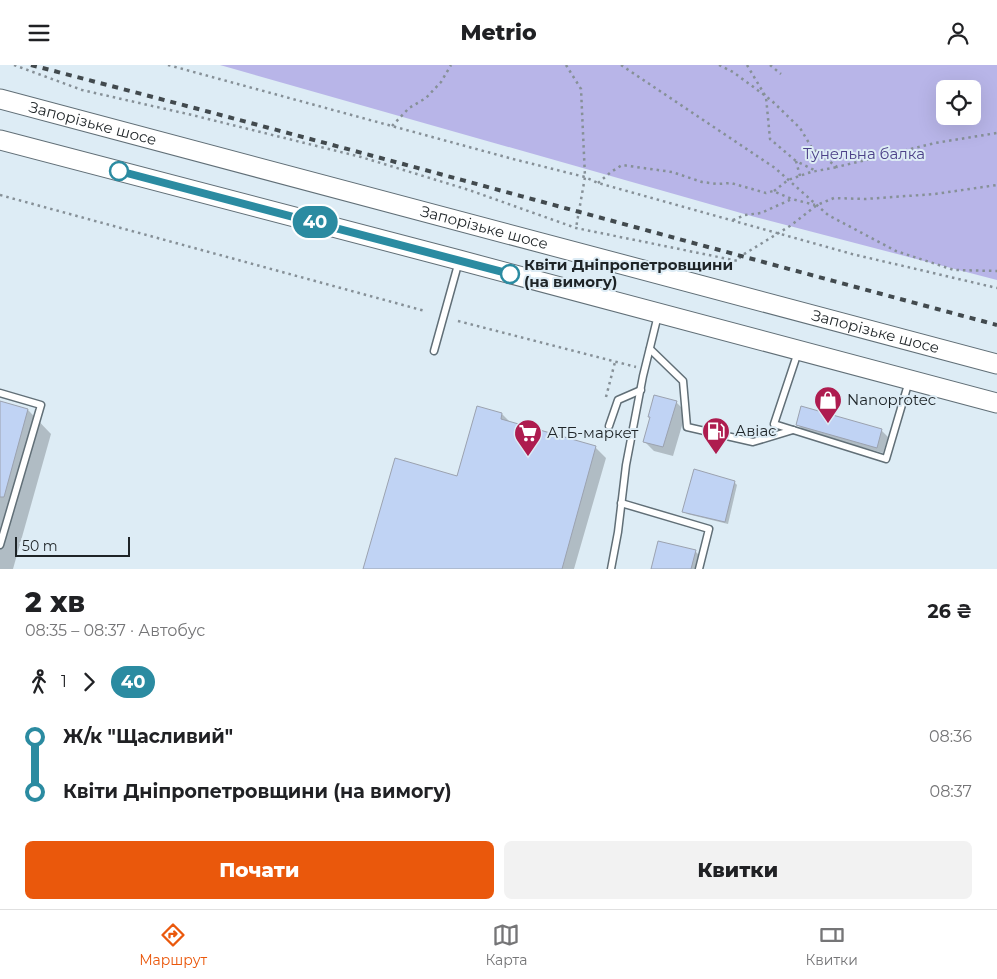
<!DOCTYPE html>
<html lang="uk">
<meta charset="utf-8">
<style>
:root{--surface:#fff;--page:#f2f2f2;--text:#202124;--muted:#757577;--line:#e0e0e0;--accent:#ea580c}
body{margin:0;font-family:Montserrat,sans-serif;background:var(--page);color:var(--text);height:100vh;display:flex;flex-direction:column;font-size:19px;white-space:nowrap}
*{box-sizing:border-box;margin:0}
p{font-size:16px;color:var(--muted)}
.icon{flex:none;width:28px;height:28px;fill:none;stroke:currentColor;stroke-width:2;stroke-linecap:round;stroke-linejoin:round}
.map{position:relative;height:504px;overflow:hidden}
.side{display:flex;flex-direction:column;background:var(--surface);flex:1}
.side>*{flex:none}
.badge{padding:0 10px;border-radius:16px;font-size:18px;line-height:32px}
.tools{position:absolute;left:936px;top:15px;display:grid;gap:10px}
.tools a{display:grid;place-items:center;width:45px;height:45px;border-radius:8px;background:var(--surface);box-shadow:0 5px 20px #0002;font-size:25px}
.scale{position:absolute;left:15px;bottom:12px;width:115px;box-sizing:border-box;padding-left:5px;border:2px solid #1e2427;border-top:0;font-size:14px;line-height:18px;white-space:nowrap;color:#1e2427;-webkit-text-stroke:4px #ddecf5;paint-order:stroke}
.map>.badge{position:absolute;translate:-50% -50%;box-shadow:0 0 0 2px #fff}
.legs{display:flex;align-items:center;gap:8px;height:55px;padding:0 25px;font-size:16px}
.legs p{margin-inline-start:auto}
.head{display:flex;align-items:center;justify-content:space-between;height:85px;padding:0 25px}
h1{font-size:28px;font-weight:800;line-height:38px}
.action{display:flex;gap:10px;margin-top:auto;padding:10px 25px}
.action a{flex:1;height:58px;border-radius:8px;background:var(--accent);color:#fff;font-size:20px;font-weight:800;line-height:58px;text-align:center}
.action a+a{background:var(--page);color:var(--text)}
ul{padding:0 25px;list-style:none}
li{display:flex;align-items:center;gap:18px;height:55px;font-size:19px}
li i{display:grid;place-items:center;width:8px;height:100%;margin:0 6px;background:currentColor}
li i::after{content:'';width:12px;height:12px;margin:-6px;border:4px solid;border-radius:50%;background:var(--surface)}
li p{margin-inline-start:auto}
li:first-child i{background:linear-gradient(#0000 50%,currentColor 0)}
li:last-child i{background:linear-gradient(currentColor 50%,#0000 0)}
header{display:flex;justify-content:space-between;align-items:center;height:65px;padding:0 25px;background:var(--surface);font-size:22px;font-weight:800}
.tabs{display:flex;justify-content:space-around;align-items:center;height:70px;border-top:1px solid var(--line);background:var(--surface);font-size:14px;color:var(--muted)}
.tabs a{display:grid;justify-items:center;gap:2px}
.tabs .current{color:var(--accent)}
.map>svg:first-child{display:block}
</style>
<header><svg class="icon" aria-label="menu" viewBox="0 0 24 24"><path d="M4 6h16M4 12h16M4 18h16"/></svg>Metrio<svg class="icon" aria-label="person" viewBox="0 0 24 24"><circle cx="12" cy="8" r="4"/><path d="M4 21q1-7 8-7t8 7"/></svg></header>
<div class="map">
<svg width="997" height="504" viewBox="0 0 997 504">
<rect width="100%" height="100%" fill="#ddecf5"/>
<path fill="#b8b5e8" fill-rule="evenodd" d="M 220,0 L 997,0 L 997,215 L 755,152 ZM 945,24 L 972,24 L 972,51 L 945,51 Z"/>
<g fill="#0003">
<polygon points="676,337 686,347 673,391 654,386 644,376 651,353 649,351"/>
<polygon points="0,338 28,345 51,369 13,504 0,504"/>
<polygon points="502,349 511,358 595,382 606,393 574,504 364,504 395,395 458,413"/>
<polygon points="797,359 881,365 888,372 883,388 804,366"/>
<polygon points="734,417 737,420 728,459 687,449 684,446"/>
<polygon points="658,477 695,486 705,496 703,504 652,504"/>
</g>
<g fill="#c0d3f4" stroke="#9ba2af">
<polygon points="654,330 677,336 663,382 643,377 650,352 648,352"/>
<polygon points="0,336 28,344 4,432 0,432"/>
<polygon points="477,341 502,348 501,354 596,381 562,504 363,504 395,393 457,411"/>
<polygon points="801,341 882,364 877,383 796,360"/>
<polygon points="694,404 735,416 725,457 682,447"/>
<polygon points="658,476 696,485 691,504 651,504"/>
</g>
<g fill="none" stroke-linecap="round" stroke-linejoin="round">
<g stroke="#616f77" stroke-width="9">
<g id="service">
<polyline points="650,284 683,316 687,362 753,377 793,365"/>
<polyline points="434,286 459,196"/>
<polyline points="798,287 774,359 886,394 909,316"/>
<polyline points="0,328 41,340 0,480"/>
<polyline points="609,361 618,335 641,325"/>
<polyline points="621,438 709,464 699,504"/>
<polyline points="611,504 618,467 626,400 643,311 658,250"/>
</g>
</g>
<g stroke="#616f77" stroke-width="21">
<g id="primary">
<path id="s1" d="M 0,34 L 997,299"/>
<polyline points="0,75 459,195 997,338"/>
</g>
</g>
<g stroke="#869097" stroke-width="2.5" stroke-dasharray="2.5 4" stroke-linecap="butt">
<polyline points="14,0 82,25 192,50 361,92 469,125 576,163 738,196 741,191 790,161 817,140 834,133 865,134 935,129 997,120"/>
<polyline points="168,0 513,94 585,112 598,118 852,189 997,223"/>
<polyline points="566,0 581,24 585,112 576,163"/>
<polyline points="621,0 775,103 828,150 896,186 954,205 997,206"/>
<polyline points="719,0 733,7 771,35 800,63 812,83 837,102 935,78 997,68"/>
<polyline points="747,0 766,32 770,74 796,96"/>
<polyline points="770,0 781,9"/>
<polyline points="392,61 409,43 426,33 441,17 451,0"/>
<polyline points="800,111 796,96 814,105"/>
<polyline points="598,118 611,107 622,100 672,107 702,117 718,119 731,118 766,128 773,126 792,134 815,140"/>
<polyline points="774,126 788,115 811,107 837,102"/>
<polyline points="0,130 425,246"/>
<polyline points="733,155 745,150 761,148 792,134"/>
<polyline points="458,256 636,302"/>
<polyline points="606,332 615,297"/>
</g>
<use href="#service" stroke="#fff" stroke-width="6"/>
<use href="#primary" stroke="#fff" stroke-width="19"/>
<path stroke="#424a4e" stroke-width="4" stroke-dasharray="6 6" stroke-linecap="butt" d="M 31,0 C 354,84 675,174 997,260"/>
</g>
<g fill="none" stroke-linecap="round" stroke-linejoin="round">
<g stroke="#fff" stroke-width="11">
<polyline id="line-1" points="119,106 510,209"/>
</g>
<use href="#line-1" stroke="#2b8ba1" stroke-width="8"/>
</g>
<defs>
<g id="shop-pin" transform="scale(1.4375)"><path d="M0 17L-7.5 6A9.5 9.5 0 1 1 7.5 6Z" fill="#ae1c4f" stroke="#ddecf5"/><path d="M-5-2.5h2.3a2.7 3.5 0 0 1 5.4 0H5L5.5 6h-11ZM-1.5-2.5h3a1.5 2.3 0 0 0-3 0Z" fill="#fff"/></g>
<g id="fuel-pin" transform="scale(1.4375)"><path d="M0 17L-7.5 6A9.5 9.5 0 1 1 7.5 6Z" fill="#ae1c4f" stroke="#ddecf5"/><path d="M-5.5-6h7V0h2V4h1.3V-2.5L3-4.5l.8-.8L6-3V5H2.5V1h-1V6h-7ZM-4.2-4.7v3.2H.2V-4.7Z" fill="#fff"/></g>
<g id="supermarket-pin" transform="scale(1.4375)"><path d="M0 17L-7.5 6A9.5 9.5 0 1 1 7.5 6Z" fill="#ae1c4f" stroke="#ddecf5"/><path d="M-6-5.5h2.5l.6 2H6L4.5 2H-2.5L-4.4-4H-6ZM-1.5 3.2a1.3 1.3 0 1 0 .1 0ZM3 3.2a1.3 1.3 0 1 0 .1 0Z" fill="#fff"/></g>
</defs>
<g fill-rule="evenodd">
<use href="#shop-pin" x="828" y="335"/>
<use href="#fuel-pin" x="716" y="366"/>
<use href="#supermarket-pin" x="528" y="368"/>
</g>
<g fill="#fff" stroke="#2b8ba1" stroke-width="2.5">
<circle cx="119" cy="106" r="9"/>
<circle cx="510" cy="209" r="9"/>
</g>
<g text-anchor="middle" stroke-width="4" stroke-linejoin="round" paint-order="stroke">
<g font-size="15" fill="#1e2427" stroke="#ddecf5">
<text dy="5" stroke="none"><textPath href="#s1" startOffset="96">Запорізьке шосе</textPath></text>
<text dy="5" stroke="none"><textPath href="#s1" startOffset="501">Запорізьке шосе</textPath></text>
<text dy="5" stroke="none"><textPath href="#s1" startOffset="906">Запорізьке шосе</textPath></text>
</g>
<g font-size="15" fill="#4c4188" stroke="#ddecf5">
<text x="864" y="94">Тунельна балка</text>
</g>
<g font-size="15" font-weight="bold" fill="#1e2427" stroke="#ddecf5" text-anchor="start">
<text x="524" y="205">Квіти Дніпропетровщини<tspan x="524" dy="17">(на вимогу)</tspan></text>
</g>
<g font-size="15" fill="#1e2427" stroke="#ddecf5" text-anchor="start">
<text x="847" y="340">Nanoprotec</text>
<text x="735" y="371">Авіас</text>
<text x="547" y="373">АТБ-маркет</text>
</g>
</g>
</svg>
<div class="tools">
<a><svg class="icon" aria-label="locate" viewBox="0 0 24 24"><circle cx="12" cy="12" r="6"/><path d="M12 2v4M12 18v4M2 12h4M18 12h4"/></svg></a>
</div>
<div class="scale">50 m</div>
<b class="badge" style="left:315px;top:157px;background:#2b8ba1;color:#fff">40</b>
</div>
<section class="side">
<div class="head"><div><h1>2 хв</h1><p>08:35 – 08:37 · Автобус</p></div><b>26 ₴</b></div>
<div class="legs"><svg class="icon" aria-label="walk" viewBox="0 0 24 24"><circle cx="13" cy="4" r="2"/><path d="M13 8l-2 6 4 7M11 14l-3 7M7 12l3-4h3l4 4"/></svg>1<svg class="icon" aria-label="forward" viewBox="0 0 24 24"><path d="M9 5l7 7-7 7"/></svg><b class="badge" style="background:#2b8ba1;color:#fff">40</b></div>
<ul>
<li><i style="color:#2b8ba1"></i><b>Ж/к &quot;Щасливий&quot;</b><p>08:36</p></li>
<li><i style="color:#2b8ba1"></i><b>Квіти Дніпропетровщини (на вимогу)</b><p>08:37</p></li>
</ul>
<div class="action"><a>Почати</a><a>Квитки</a></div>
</section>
<nav class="tabs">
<a class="current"><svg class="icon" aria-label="directions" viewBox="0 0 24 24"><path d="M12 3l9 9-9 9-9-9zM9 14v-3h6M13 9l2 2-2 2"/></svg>Маршрут</a>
<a><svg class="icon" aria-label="map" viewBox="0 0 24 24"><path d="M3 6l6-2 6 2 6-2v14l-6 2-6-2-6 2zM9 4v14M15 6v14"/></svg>Карта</a>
<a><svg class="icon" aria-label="tickets" viewBox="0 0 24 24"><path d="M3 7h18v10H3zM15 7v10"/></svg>Квитки</a>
</nav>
